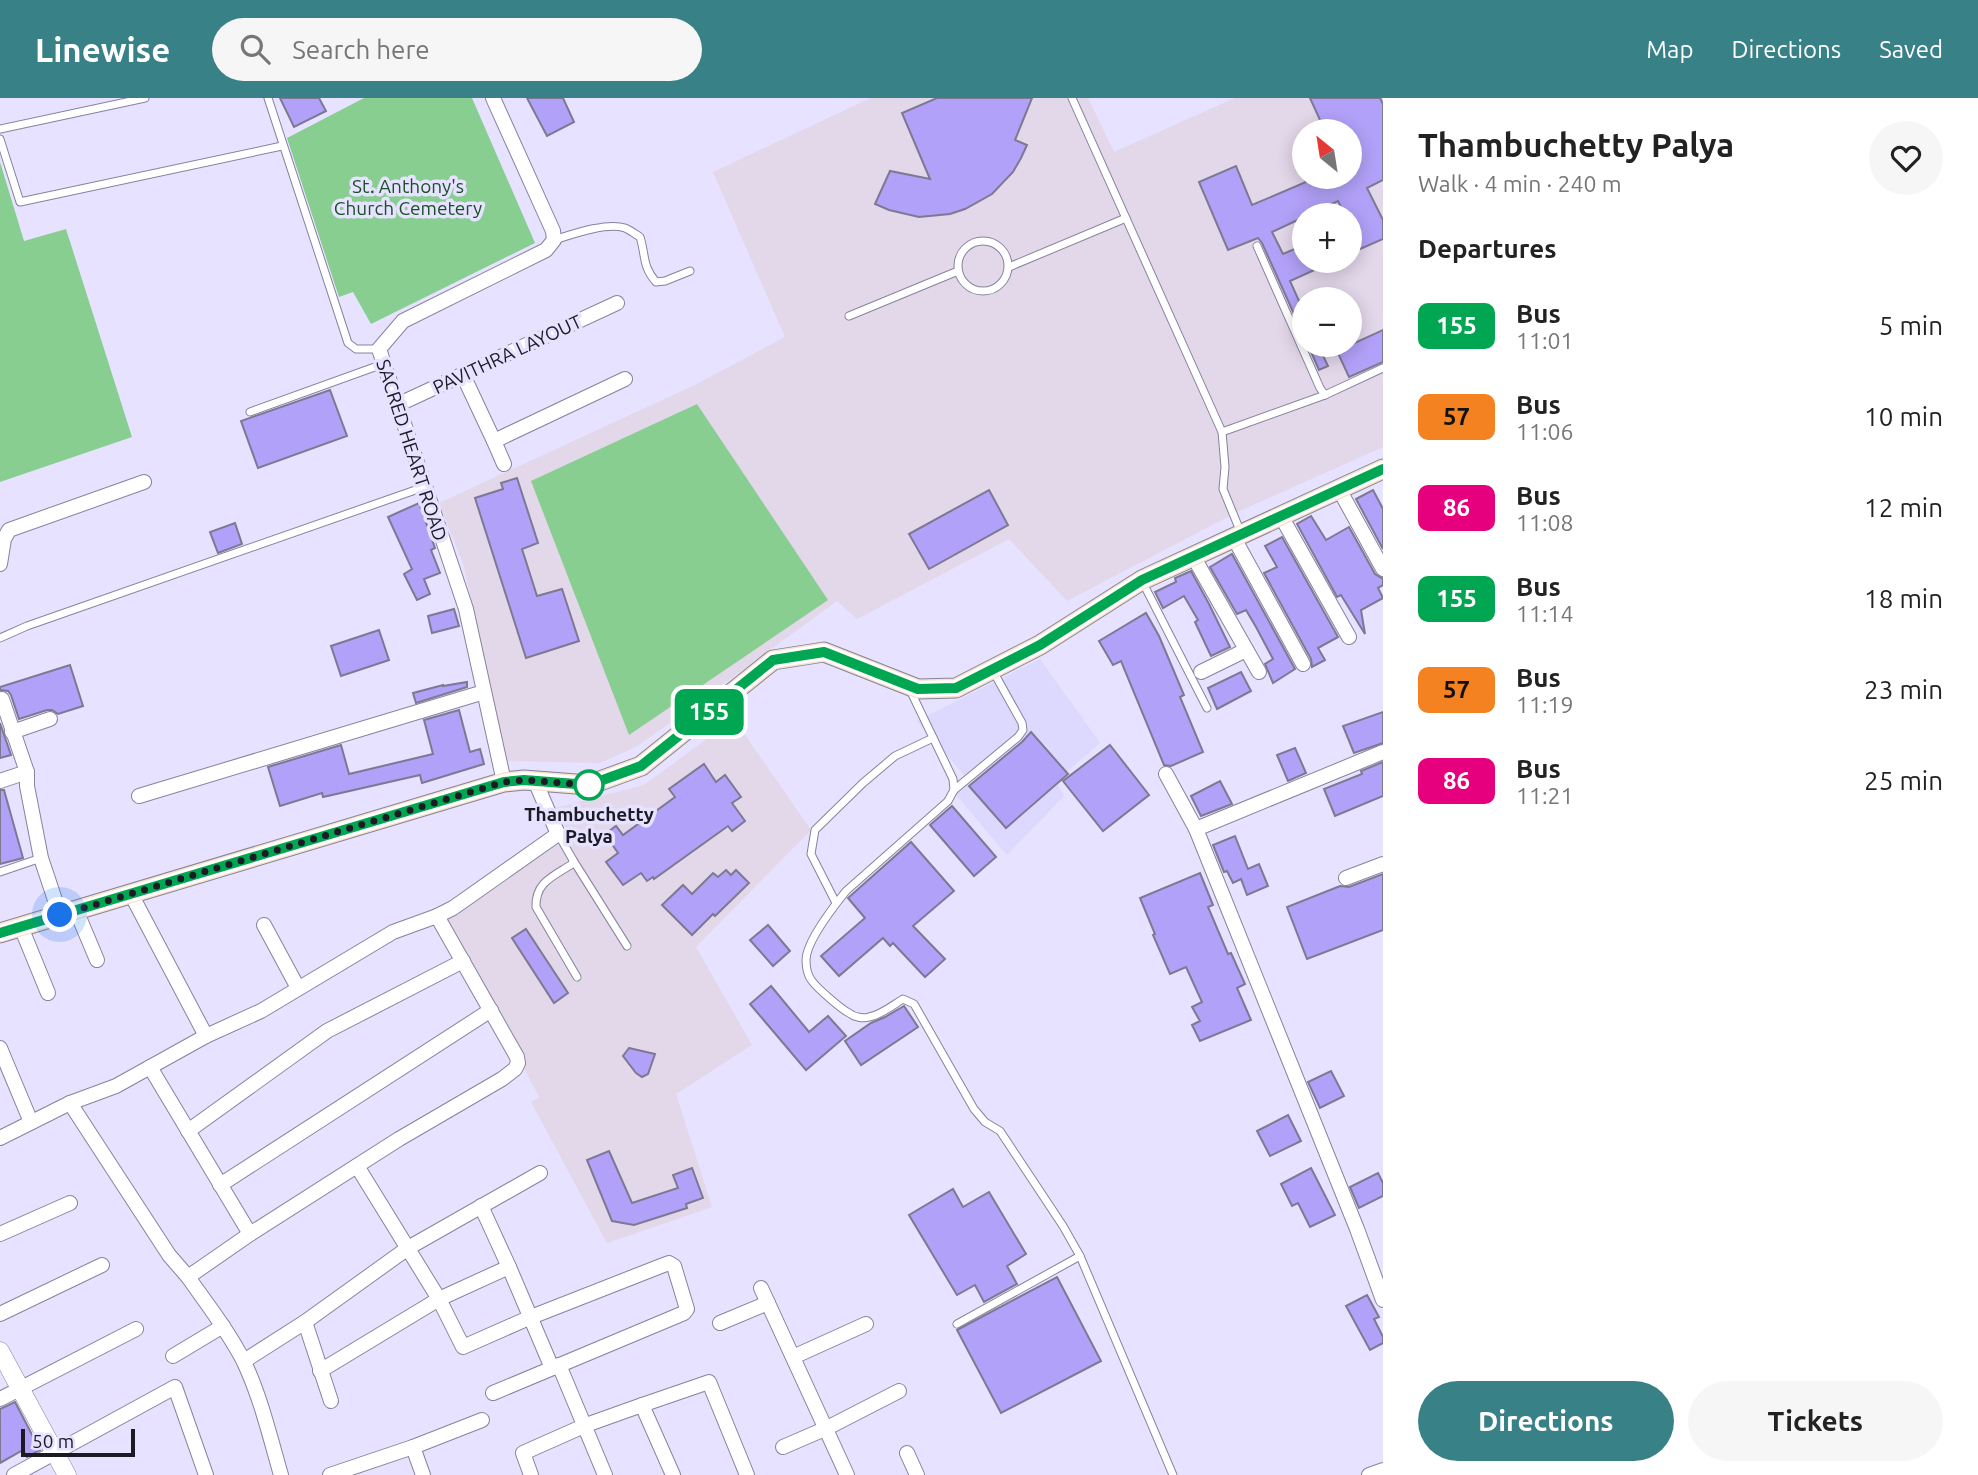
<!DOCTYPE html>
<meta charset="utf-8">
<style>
:root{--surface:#fff;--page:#f6f6f6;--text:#222;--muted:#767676;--accent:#388186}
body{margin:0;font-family:Ubuntu,sans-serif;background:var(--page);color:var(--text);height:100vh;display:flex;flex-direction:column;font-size:26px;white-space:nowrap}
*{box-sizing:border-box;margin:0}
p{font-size:23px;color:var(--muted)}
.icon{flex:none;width:38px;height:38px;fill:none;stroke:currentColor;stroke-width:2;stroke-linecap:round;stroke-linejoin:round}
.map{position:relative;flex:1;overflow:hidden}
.side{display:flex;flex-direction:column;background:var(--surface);width:595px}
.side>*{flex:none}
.badge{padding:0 14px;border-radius:10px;font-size:24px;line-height:46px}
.needle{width:46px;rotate:330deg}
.buttons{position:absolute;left:1292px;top:21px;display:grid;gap:14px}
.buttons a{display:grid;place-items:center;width:70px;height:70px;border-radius:50%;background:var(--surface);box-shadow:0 4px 18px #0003;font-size:35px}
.scale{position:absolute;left:21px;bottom:18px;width:114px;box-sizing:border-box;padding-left:7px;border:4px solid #1c1b25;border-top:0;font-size:19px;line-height:24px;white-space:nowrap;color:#1c1b25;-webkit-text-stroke:5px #e6e2ff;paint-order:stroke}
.you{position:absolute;width:35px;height:35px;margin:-18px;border:5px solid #fff;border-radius:50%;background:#1a73e8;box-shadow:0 0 0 10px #1a73e833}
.map>.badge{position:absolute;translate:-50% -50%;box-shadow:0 0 0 4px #fff}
h2{padding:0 35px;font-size:26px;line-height:63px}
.round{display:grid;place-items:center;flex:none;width:74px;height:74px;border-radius:37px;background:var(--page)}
.head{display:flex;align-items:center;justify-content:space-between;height:119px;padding:0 35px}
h1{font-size:33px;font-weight:700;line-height:52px}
.action{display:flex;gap:14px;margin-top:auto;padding:14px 35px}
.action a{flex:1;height:80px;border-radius:42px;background:var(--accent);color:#fff;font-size:28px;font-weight:700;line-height:80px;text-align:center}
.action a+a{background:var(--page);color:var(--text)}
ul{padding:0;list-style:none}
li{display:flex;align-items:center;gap:21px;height:91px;padding:0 35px}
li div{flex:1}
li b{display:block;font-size:26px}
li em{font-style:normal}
li .badge{min-width:77px;font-weight:700;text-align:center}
header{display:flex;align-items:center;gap:42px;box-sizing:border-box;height:98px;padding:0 35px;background:var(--accent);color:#fff}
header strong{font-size:33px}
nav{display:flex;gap:38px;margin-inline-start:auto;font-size:24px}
.search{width:490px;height:63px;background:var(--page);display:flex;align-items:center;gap:18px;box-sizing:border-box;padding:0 24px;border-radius:38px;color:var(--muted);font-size:26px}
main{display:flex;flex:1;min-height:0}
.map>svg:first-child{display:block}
</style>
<header>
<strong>Linewise</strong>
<div class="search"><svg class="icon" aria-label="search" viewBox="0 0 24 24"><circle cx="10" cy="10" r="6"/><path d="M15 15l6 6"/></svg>Search here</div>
<nav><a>Map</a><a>Directions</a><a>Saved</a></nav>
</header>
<main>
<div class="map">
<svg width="1383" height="1377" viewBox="0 0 1383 1377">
<rect width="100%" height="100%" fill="#e6e2ff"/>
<polygon fill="#ddd8fd" points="1040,561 1100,645 1056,683 1064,698 1007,757 956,697 969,683 917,623"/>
<g fill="#e3d7ea" fill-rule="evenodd">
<path d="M 871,0 L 1088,0 L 1114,54 L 1235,0 L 1383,0 L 1383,349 L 1235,415 L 1067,503 L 1009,441 L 857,521 L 837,503 L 638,648 L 600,665 L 506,663 L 464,468 L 439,405 L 695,287 L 785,239 L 713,74 ZM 1304,33 L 1349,33 L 1349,79 L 1304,79 ZM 1304,117 L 1349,117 L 1349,163 L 1304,163 ZM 1304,201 L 1349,201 L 1349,247 L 1304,247 Z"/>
<polygon points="734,621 811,732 696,849 752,947 676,996 712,1109 607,1145 531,1004 539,999 447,821 570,738 555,710 644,687"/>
</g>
<g fill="#89ce91">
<polygon points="364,0 472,0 535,145 371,226 353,194 339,199 287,40"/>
<polygon points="0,64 24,143 66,131 132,339 0,384"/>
<polygon points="697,306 828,502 629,637 531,383"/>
</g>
<g fill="#b2a1f8" stroke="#7d7993" stroke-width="2">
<polygon points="280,0 319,0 326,13 294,29"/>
<polygon points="527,0 563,0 574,24 547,38"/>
<polygon points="937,0 1032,0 1015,42 1027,47 1021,60 1013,74 992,96 965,111 950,116 919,119 889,112 875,106 890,73 930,81 902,15"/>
<polygon points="1310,0 1380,0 1383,6 1383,82 1367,90 1383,122 1383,141 1349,156 1349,117 1345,117 1338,103 1308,117 1304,117 1304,119 1272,134 1283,156 1304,147 1304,163 1334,163 1290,183 1304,214 1304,238 1262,145 1258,140 1228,152 1199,84 1236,68 1252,107 1306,84 1304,79 1349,79 1349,33 1325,33"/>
<polygon points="1383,232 1383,264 1349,279 1337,253"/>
<polygon points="1308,247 1318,247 1328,268 1319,272"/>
<polygon points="330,292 347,338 258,370 241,323"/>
<polygon points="517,380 538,445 522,451 537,498 562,491 579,543 526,560 475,400 503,391 501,385"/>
<polygon points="989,392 1008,427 929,471 909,436"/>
<polygon points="1373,392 1383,411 1383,451 1356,401"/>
<polygon points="419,405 435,450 431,452 440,475 424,481 430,496 417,502 404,476 412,471 388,419"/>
<polygon points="1311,418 1326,442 1349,429 1375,476 1383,481 1383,487 1378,490 1383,500 1361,512 1365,536 1341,497 1337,499 1297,426"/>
<polygon points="235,425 242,446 218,455 210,434"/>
<polygon points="1282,439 1338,539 1318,550 1325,562 1312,569 1311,561 1264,475 1277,469 1265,448"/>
<polygon points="1232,456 1295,571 1273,585 1265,566 1273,561 1256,529 1246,512 1237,516 1210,469"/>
<polygon points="1191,473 1209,506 1230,549 1211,558 1195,524 1198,522 1184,498 1163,510 1155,494 1176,484 1175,480"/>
<polygon points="454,511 459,528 432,535 428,518"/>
<polygon points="1146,515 1159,538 1184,597 1180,599 1203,654 1171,668 1164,667 1121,563 1113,567 1099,543"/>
<polygon points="379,532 389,562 341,578 331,548"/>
<polygon points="70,567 83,608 58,616 52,612 47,612 19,621 11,597 8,593 0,592 0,589"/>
<polygon points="1241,574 1251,593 1217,611 1208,590"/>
<polygon points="467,584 467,589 416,605 413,595 443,587 443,588"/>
<polygon points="459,612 470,654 480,651 484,666 422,685 420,677 323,699 322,695 280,708 268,669 341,647 349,676 433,656 424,622"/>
<polygon points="1383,614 1383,645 1354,655 1343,628"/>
<polygon points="0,625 11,657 0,660"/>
<polygon points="1031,634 1068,676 1006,730 969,688 1022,644"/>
<polygon points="1110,647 1149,697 1103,733 1063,683"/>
<polygon points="1295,650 1306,675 1288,683 1277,657"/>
<polygon points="1383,664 1383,698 1335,718 1324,691 1362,676 1361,673"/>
<polygon points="704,666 716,684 725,677 741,699 732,705 745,723 732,733 728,728 654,781 653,779 647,783 641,775 623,787 606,764 618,755 605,736 616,728 623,737 675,699 669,691"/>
<polygon points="1220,683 1232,706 1201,718 1191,698"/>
<polygon points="0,692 4,692 23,760 0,766"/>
<polygon points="952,708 996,759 974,778 930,727"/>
<polygon points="1235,738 1248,771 1259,766 1268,788 1247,797 1241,781 1233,785 1227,773 1224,774 1213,747"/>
<polygon points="911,744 954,793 913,828 945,861 925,879 893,845 890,848 883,840 839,878 821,858 865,820 848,800"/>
<polygon points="726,772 731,777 736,772 749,785 715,818 713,816 692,837 662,807 683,787 692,796 713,775 718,779"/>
<polygon points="1200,775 1213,807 1208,809 1228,856 1231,855 1245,886 1237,890 1251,922 1200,943 1192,927 1200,923 1192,909 1202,904 1186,869 1170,876 1153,837 1155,836 1140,800"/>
<polygon points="1383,776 1383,832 1307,861 1287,809 1340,788 1349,789"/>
<polygon points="768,827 790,853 773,868 750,842"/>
<polygon points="526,831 568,895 554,905 512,840"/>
<polygon points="771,888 809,934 828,918 846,938 806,972 750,906"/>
<polygon points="904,908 918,929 861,967 845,943 871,925 885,919"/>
<polygon points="629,950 655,956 648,976 642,979 636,975 623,958"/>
<polygon points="1331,973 1344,998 1320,1010 1308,984"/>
<polygon points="1288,1017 1301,1043 1270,1058 1257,1033"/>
<polygon points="609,1053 632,1105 678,1090 673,1077 692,1070 703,1100 686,1106 687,1110 634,1127 612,1123 587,1062"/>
<polygon points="1311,1070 1335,1117 1310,1129 1298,1105 1292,1108 1281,1086"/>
<polygon points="1378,1075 1383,1085 1383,1098 1359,1110 1350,1089"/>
<polygon points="953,1091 963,1109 989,1094 1026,1156 1007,1168 1017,1186 984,1204 975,1187 957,1197 909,1117"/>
<polygon points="1057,1179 1101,1263 1001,1315 957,1232"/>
<polygon points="1367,1197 1379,1219 1374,1221 1383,1239 1383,1245 1370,1252 1346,1208"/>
<polygon points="15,1304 40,1352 27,1359 23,1352 0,1365 0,1311"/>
</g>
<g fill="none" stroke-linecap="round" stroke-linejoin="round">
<g stroke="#87839d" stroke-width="9">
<g id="service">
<polyline points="268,0 348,245 356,251 379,251"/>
<polyline points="1072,0 1222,334 1325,297"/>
<polyline points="0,31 145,0"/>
<polyline points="0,41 20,104 282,48"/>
<path d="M 554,142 C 573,136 607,124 625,130 C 630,132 635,136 640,139 C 646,158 642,168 656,184 L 665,183 L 690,173"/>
<circle cx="983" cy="168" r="25"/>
<polyline points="1257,148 1320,290 1325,297 1383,270"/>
<polyline points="1009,169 1126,120"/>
<polyline points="849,218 958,173"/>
<polyline points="250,314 383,266"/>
<polyline points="1222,334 1225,369 1223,391 1241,435"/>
<polyline points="1142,483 1207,610"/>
<polyline points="0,540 27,528 424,389"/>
<path d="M 911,594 L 953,681 L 954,692 L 948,703 L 846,793 C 834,808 806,844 806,862 C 806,869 808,878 812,883 C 817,890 841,911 849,915 C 854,919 863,921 869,919 C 881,917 893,907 903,901 L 914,906 L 974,1011 L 985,1024 L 1000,1033 L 1063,1128 L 1080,1158 L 1173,1377"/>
<polyline points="954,692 1018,639 1023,632 1022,625 993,573"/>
<path d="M 558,736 L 573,762 L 572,766 C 554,778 535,784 536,809 L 577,879"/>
<polyline points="573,762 627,848"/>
<polyline points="0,774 41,760"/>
<polyline points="836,805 811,756 815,732 863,685 895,658 933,640"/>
<polyline points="957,1226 1080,1158"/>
</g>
</g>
<g stroke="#87839d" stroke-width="16">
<g id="minor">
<polyline points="493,0 553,133 554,142 546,152 403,223 379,251 466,511 504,684"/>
<polyline points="463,277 494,343 625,281"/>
<polyline points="397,307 617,205"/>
<polyline points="494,343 504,366"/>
<polyline points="1339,391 1383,471"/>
<polyline points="1281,418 1349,539"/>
<polyline points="1234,440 1303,566"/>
<polyline points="1193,458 1259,574"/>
<polyline points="0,466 4,441 9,432 144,384"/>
<polyline points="1201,574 1246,552"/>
<polyline points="2,601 27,674 27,688 41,760 60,817"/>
<polyline points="12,634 50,621"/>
<polyline points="1166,676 1196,731 1357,1131 1383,1202"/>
<polyline points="0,683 27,674"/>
<polyline points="139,698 484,594"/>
<polyline points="1196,731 1383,654"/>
<polyline points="1346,780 1383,766"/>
<polyline points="131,796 206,938"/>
<polyline points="76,812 97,862"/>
<polyline points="264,827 298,890"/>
<polyline points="21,829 48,895"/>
<polyline points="0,950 31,1024"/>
<polyline points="150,969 250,1136"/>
<polyline points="70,1005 169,1157 188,1179"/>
<polyline points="188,1033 327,933 463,863"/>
<polyline points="0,1040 70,1005 116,988 206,938 261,913 393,834 437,818 453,810 558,736 535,683"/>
<polyline points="357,1068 439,1201 463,1249 531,1219 661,1168 669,1165 674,1168 687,1211 684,1215 493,1295"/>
<polyline points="220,1087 491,912"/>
<polyline points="481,1108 509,1169 552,1270"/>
<polyline points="0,1136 70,1105"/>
<polyline points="761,1190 847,1377"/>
<polyline points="0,1216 102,1167"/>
<polyline points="305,1224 331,1303"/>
<polyline points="720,1225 768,1205"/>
<polyline points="173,1258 223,1228"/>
<polyline points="793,1259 866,1226"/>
<polyline points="244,1263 305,1224 408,1150 540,1075"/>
<polyline points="559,1267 605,1377"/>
<polyline points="320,1273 439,1201 509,1169"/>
<polyline points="0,1301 136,1231"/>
<polyline points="642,1307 709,1284 747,1377"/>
<polyline points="413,1349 482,1322"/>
<polyline points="783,1349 827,1330 899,1293"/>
<polyline points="907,1355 917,1377"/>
<polyline points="14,1377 175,1289 206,1377"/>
<path d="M 281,1377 C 270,1339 261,1300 244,1264 C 229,1234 207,1206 188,1179 L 250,1136 L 399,1041 L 502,981 L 515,971 L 518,965 L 517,959 L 437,818"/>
<polyline points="330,1377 413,1349 423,1377"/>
<polyline points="531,1377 523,1355 586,1327 642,1307 673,1377"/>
<polyline points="1369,1377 1383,1372"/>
</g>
</g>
<g stroke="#87839d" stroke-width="19">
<polyline id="tertiary" points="0,1253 67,1377"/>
</g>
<g stroke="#87839d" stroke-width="21">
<polyline id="secondary" points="0,835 504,684 524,682 589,687 641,668 773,562 824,554 918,591 956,590 1040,547 1142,482 1383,371"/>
</g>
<use href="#service" stroke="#fff" stroke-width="7"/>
<use href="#minor" stroke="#fff" stroke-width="14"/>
<use href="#tertiary" stroke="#fff" stroke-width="18"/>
<use href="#secondary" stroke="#f7e5c8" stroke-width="19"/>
</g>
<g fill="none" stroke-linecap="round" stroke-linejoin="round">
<g stroke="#fff" stroke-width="16">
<polyline id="line" points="0,835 504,684 524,682 589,687 641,668 773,562 824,554 918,591 956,590 1040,547 1142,482 1383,371"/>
</g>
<use href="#line" stroke="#00a651" stroke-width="10"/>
<polyline stroke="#1c1b25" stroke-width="7" stroke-dasharray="0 12.6" points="60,817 504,684 524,682 589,687"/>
</g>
<circle fill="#fff" stroke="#00a651" stroke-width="3.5" cx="589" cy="687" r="14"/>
<g text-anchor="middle" stroke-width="7" stroke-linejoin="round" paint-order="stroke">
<g font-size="19" fill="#195024" stroke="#e6e2ff">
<text x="408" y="95">St. Anthony's<tspan x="408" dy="22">Church Cemetery</tspan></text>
</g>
<g font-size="19" fill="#1c1b25" stroke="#e6e2ff">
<text transform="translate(507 256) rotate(-25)" y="7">PAVITHRA LAYOUT</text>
<text transform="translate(412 352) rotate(72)" y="7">SACRED HEART ROAD</text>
</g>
<g font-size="19" font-weight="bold" fill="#1c1b25" stroke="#e6e2ff">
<text x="589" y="723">Thambuchetty<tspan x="589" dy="22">Palya</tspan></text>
</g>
</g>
</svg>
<div class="buttons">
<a><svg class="needle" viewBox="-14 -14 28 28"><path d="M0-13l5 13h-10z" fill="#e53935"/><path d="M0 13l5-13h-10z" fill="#767676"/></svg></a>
<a>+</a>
<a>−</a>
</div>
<div class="scale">50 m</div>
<div class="you" style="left:60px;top:817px"></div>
<b class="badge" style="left:709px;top:614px;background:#00a651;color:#fff">155</b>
</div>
<section class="side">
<div class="head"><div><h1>Thambuchetty Palya</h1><p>Walk · 4 min · 240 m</p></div><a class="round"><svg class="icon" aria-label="heart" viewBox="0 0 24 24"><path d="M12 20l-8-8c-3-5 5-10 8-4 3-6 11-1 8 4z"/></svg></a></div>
<h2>Departures</h2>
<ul>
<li><span class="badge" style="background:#00a651;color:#fff">155</span><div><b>Bus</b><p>11:01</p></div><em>5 min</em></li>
<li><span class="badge" style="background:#f58220;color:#111">57</span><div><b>Bus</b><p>11:06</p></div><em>10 min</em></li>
<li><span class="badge" style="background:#e6007e;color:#fff">86</span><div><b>Bus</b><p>11:08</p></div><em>12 min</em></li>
<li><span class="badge" style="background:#00a651;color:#fff">155</span><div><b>Bus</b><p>11:14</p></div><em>18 min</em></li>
<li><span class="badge" style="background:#f58220;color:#111">57</span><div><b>Bus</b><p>11:19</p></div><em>23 min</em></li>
<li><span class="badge" style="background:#e6007e;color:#fff">86</span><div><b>Bus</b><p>11:21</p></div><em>25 min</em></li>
</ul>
<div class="action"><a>Directions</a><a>Tickets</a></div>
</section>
</main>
